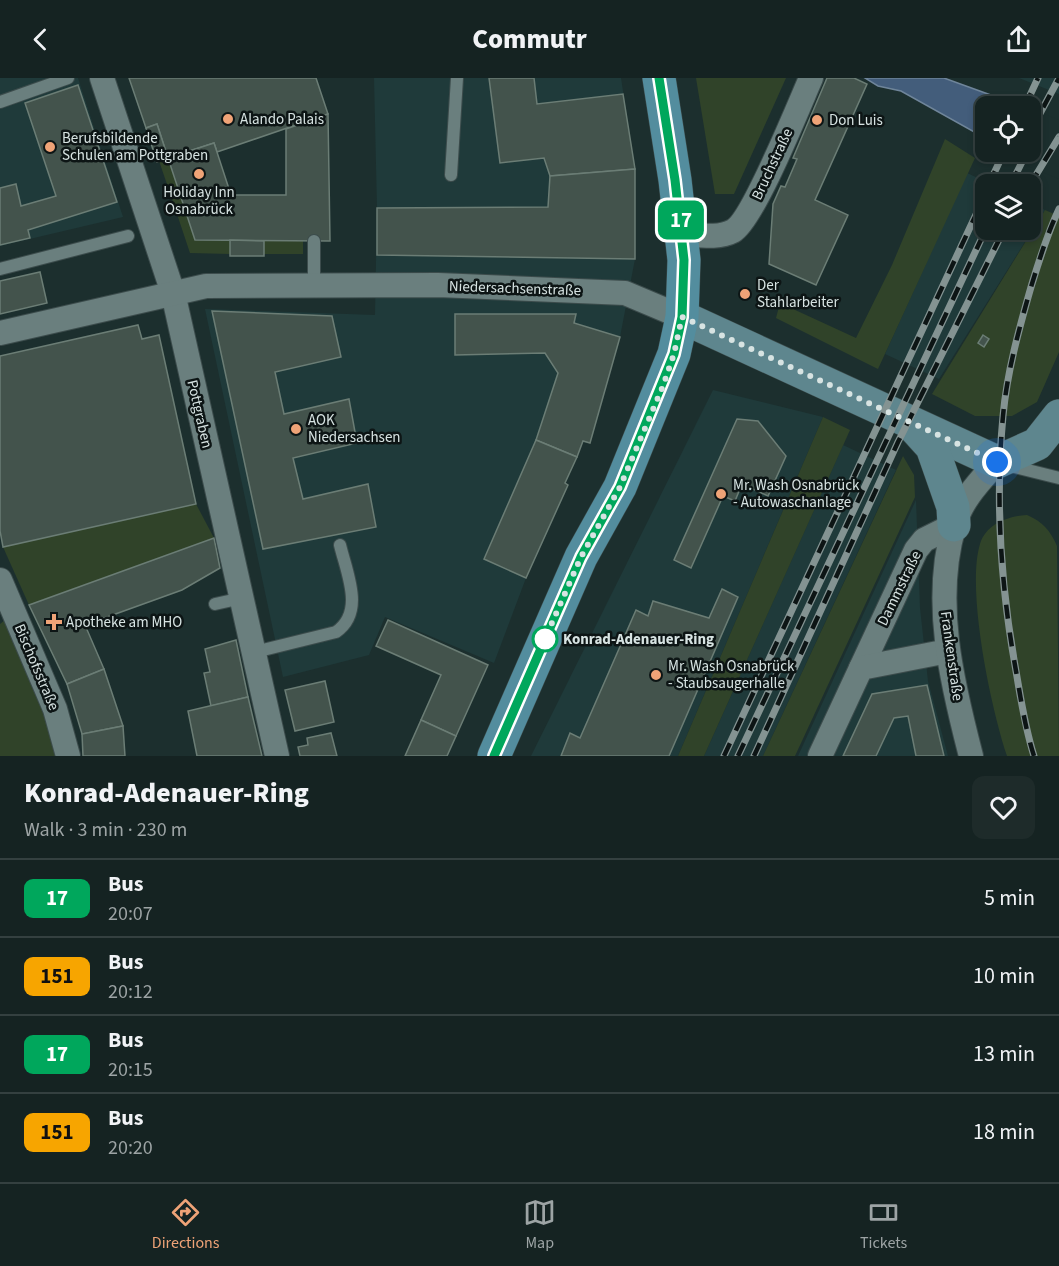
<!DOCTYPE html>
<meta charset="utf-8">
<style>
:root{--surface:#152322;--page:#1e2b2a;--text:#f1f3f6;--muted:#9da4a5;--line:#344040;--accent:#efa377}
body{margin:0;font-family:"Source Sans 3",sans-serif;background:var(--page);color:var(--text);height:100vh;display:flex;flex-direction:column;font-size:22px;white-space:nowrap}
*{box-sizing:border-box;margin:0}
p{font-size:20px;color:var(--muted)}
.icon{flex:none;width:33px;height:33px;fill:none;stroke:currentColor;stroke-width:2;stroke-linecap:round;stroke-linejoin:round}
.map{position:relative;height:678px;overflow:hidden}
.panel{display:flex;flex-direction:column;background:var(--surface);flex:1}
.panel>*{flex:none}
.badge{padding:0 12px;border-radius:9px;font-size:21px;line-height:39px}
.buttons{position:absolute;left:975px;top:18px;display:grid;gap:12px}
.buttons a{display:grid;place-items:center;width:66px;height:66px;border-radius:12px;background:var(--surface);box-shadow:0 3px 9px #0003,0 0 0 2px var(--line);font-size:30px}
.you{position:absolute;width:30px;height:30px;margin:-15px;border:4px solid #fff;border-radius:50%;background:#1a73e8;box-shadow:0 0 0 9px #1a73e833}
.map>.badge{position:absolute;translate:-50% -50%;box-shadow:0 0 0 3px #fff}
.round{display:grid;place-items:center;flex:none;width:63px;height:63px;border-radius:12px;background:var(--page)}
.head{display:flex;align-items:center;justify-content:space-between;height:102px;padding:0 24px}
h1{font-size:28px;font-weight:800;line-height:45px}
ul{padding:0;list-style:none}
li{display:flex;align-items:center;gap:18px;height:78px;padding:0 24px;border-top:2px solid var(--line)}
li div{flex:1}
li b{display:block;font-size:22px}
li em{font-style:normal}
li .badge{min-width:66px;font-weight:700;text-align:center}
header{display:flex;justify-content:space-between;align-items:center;height:78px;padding:0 24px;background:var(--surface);font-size:27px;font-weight:800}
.menu{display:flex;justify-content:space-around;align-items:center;height:84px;border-top:2px solid var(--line);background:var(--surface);font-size:16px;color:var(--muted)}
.menu a{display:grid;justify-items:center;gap:3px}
.menu .on{color:var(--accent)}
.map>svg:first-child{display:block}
</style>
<header><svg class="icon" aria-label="back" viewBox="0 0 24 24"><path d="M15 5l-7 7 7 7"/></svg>Commutr<svg class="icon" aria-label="share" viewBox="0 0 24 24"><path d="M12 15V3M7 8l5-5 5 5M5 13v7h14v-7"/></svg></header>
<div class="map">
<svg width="1059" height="678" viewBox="0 0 1059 678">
<rect width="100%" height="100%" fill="#1c2f2e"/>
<g fill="#1f3a3a">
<polygon points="0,0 78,0 123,139 0,168"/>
<polygon points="374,0 621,0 635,91 635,181 620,259 590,365 583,364 565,405 568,407 526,500 494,585 385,539 369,577 283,599 205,231 375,237 377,130"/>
<polygon points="1019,0 1059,0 1059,16"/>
<polygon points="967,95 991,106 986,106 986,152 1030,152 1031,125 1045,132 939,301 885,276"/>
<polygon points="713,312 823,339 678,678 531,678"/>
<polygon points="843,367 896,392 763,678 704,678"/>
<polygon points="916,422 920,530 928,603 948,678 798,678"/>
</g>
<g fill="#304329">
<polygon points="696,0 786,0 734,116 715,116"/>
<polygon points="945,61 975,80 878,291 776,240 780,225 856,260 892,187"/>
<polygon points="168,80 179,112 170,115 159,83"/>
<polygon points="181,118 195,162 230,162 230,176 190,175 172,121"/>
<polygon points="1045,132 1059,138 1059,274 1037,324 1012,338 975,338 932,316"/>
<rect x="264" y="163" width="39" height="13"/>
<polygon points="823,339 850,352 704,678 678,678"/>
<polygon points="903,378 914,397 915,419 795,678 763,678"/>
<polygon points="196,426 214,460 29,527 3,469"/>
<path d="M 1027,437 C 1043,444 1050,452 1057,468 L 1059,678 L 1007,678 C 991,631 966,512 980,466 C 986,446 1008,438 1027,437 Z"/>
<polygon points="5,542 46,629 59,678 0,678 0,546"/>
</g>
<polygon fill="#435d7b" stroke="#6f859a" stroke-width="1.5" points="865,0 944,0 1021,28 986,28 985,60 901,13 878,8"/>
<polygon fill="#1c2f2e" points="1030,30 1059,42 1059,101 1030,89 1006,75 1030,74"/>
<g fill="#43534c" stroke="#6b7d75" stroke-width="1.5">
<polygon points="129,0 316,0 328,36 217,74 214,65 168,80 157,46 146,50"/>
<polygon points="489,0 534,0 537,26 623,16 635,91 550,98 544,80 500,85"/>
<polygon points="827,0 854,0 867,6 815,122 848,137 816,207 769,186 773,126 781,108 785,109 797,81 793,80"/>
<polygon points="78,7 117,124 28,152 30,160 0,167 0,110 16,106 21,128 56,118 25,25"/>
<polygon points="328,36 330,163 195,162 168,80 214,65 231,117 286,117 286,51"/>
<polygon points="157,46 168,80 157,84 146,50"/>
<polygon points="635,91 635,181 377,177 377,130 548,129 550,98"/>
<polygon points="230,162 264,163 264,178 230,178"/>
<polygon points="40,194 47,225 0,236 0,203"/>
<polygon points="212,233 332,238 341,279 275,294 284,336 349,321 357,365 293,380 303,421 368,406 376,449 263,471"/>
<polygon points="455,236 576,236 574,245 620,259 590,365 583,363 577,379 536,362 558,295 545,275 455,277"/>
<polygon points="138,247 142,261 159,257 196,426 3,469 0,453 0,278"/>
<polygon points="983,257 989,261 984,269 978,265"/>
<polygon points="737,341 758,343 786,378 768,418 742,406 735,423 723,418 691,490 674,482"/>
<polygon points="536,362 577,379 565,405 568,407 526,500 484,481"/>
<polygon points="214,460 220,490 182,512 85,547 104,591 67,606 29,527"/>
<polygon points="722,511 738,519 669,678 561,678 570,655 580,660 636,532 648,538 653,523 709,540"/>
<polygon points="388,542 488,587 456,658 421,642 441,597 376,568"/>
<polygon points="236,562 248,619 211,628 204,595 210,594 205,571"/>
<polygon points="104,591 123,648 82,656 67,606"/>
<polygon points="325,603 334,644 295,653 285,612"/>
<polygon points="927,607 944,678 916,678 908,638 894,640 876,678 843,678 872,616"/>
<polygon points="248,619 262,678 197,678 188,633"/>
<polygon points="421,642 456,658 447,678 405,678"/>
<polygon points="123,648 125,678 83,678 82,656"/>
<polygon points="331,655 337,678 300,678 298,669 308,667 307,660"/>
</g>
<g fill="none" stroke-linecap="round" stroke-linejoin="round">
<g stroke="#3c4c4c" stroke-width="14">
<g id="lane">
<polyline points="0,24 68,0"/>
<polyline points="451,97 457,0"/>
<polyline points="314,163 314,208"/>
<polyline points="0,191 128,158"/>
<polyline points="1007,387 1059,400"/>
<polyline points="215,526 242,520"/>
<path d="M 255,574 L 336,554 C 365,534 347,496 340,467"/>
</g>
</g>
<g stroke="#3c4c4c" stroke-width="26">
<g id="street">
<polyline points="102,0 173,215 277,678"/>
<path d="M 682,156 C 699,157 718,161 733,153 C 753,142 799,27 811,0"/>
<polyline points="0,255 206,208 438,207 625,215 682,239"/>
<polyline points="0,502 55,631 68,678"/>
<polyline points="861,590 916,472 924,462 954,447"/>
<polyline points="820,678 861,590 948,573"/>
<path d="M 971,678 C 952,605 932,523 954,448 C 961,422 980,403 997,384"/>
</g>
</g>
<g stroke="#3c4c4c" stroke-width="34">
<g id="secondary">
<polyline points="682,239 997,384 1037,366 1059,338"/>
<polyline points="913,348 932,369 953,429 954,447"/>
</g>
</g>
<g stroke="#3c4c4c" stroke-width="34">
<polyline id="primary" points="494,678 581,479 620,409 674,276 682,239 684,182 675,102 659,0"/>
</g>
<use href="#lane" stroke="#6a7f7e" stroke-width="12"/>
<use href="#street" stroke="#6a7f7e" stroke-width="24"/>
<use href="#secondary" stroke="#5e868e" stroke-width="33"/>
<use href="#primary" stroke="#538d9e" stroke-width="33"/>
<g stroke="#849392" stroke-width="7">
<g id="rail">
<polyline points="1025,28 1038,0"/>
<polyline points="1030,54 1059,0"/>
<polyline points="989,106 1004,74"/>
<polyline points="1011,106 1027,74"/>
<polyline points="1030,107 1059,59"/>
<polyline points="724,678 986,115"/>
<polyline points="738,678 986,151"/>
<polyline points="754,678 898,364 1004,152"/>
<path d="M 1034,678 C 1025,650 1021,622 1016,593 C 1001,510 995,422 1003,338 C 1007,294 1019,251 1031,209 C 1039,183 1047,156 1059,131"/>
</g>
</g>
<use href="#rail" stroke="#0d1515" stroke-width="4.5" stroke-dasharray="14" stroke-linecap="butt"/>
</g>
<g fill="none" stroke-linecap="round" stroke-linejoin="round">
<g stroke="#fff" stroke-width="14">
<polyline id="line" points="494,678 581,479 620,409 674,276 682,239 684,182 675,102 659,0"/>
</g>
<use href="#line" stroke="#00a75c" stroke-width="9"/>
<polyline stroke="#d7e3e2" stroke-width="6" stroke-dasharray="0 10.8" points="545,561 544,563 581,479 620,409 663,308 674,276 682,239 997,384"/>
</g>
<g fill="#efa377" stroke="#0d1515" stroke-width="2">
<circle cx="228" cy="41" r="6"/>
<circle cx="817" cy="42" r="6"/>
<circle cx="50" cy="69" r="6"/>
<circle cx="199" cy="96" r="6"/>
<circle cx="745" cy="216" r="6"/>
<circle cx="296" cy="351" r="6"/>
<circle cx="721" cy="416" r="6"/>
<path d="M51 535h6v6h6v6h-6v6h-6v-6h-6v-6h6z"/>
<circle cx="656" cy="597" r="6"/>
</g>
<circle fill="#fff" stroke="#00a75c" stroke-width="3" cx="545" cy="561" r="12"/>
<g text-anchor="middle" stroke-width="5" stroke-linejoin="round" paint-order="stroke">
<g font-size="15" fill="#d7e3e2" stroke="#0d1515" text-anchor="start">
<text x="240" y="46">Alando Palais</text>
<text x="829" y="47">Don Luis</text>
<text x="62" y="65">Berufsbildende<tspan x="62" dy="17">Schulen am Pottgraben</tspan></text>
<text x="199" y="119" text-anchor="middle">Holiday Inn<tspan x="199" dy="17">Osnabrück</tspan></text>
<text x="757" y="212">Der<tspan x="757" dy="17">Stahlarbeiter</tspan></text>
<text x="308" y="347">AOK<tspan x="308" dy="17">Niedersachsen</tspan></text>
<text x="733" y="412">Mr. Wash Osnabrück<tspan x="733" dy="17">- Autowaschanlage</tspan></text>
<text x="66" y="549">Apotheke am MHO</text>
<text x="668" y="593">Mr. Wash Osnabrück<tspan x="668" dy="17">- Staubsaugerhalle</tspan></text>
</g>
<g font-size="15" fill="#d7e3e2" stroke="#0d1515">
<text transform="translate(772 86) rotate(-65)" y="5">Bruchstraße</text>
<text transform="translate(515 210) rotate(2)" y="5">Niedersachsenstraße</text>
<text transform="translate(200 336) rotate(77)" y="5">Pottgraben</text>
<text transform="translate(899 510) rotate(-64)" y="5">Dammstraße</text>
<text transform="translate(952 578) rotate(82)" y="5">Frankenstraße</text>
<text transform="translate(37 589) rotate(67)" y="5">Bischofsstraße</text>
</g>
<g font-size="15" font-weight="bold" fill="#d7e3e2" stroke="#0d1515" text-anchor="start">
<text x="563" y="566">Konrad-Adenauer-Ring</text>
</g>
</g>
</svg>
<div class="buttons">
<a><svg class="icon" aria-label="locate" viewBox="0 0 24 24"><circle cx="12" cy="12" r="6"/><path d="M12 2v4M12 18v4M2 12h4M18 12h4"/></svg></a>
<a><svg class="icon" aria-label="layers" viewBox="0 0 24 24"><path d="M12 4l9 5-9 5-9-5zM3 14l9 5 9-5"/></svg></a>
</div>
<div class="you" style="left:997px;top:384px"></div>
<b class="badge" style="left:681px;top:142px;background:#00a75c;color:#fff">17</b>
</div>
<section class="panel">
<div class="head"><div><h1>Konrad-Adenauer-Ring</h1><p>Walk · 3 min · 230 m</p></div><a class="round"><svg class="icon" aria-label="heart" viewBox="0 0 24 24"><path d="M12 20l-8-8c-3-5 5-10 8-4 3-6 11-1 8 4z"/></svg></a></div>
<ul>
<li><span class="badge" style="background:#00a75c;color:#fff">17</span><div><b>Bus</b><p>20:07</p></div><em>5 min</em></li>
<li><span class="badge" style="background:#f7a500;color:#111">151</span><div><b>Bus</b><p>20:12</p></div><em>10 min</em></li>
<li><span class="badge" style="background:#00a75c;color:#fff">17</span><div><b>Bus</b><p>20:15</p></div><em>13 min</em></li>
<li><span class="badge" style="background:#f7a500;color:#111">151</span><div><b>Bus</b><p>20:20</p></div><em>18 min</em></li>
</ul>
</section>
<nav class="menu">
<a class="on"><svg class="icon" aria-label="directions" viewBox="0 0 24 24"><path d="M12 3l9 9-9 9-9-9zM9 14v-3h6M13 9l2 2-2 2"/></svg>Directions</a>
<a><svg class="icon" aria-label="map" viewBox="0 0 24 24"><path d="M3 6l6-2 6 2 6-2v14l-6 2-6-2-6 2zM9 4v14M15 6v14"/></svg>Map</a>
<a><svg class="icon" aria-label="tickets" viewBox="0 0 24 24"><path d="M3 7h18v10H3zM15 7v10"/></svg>Tickets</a>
</nav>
